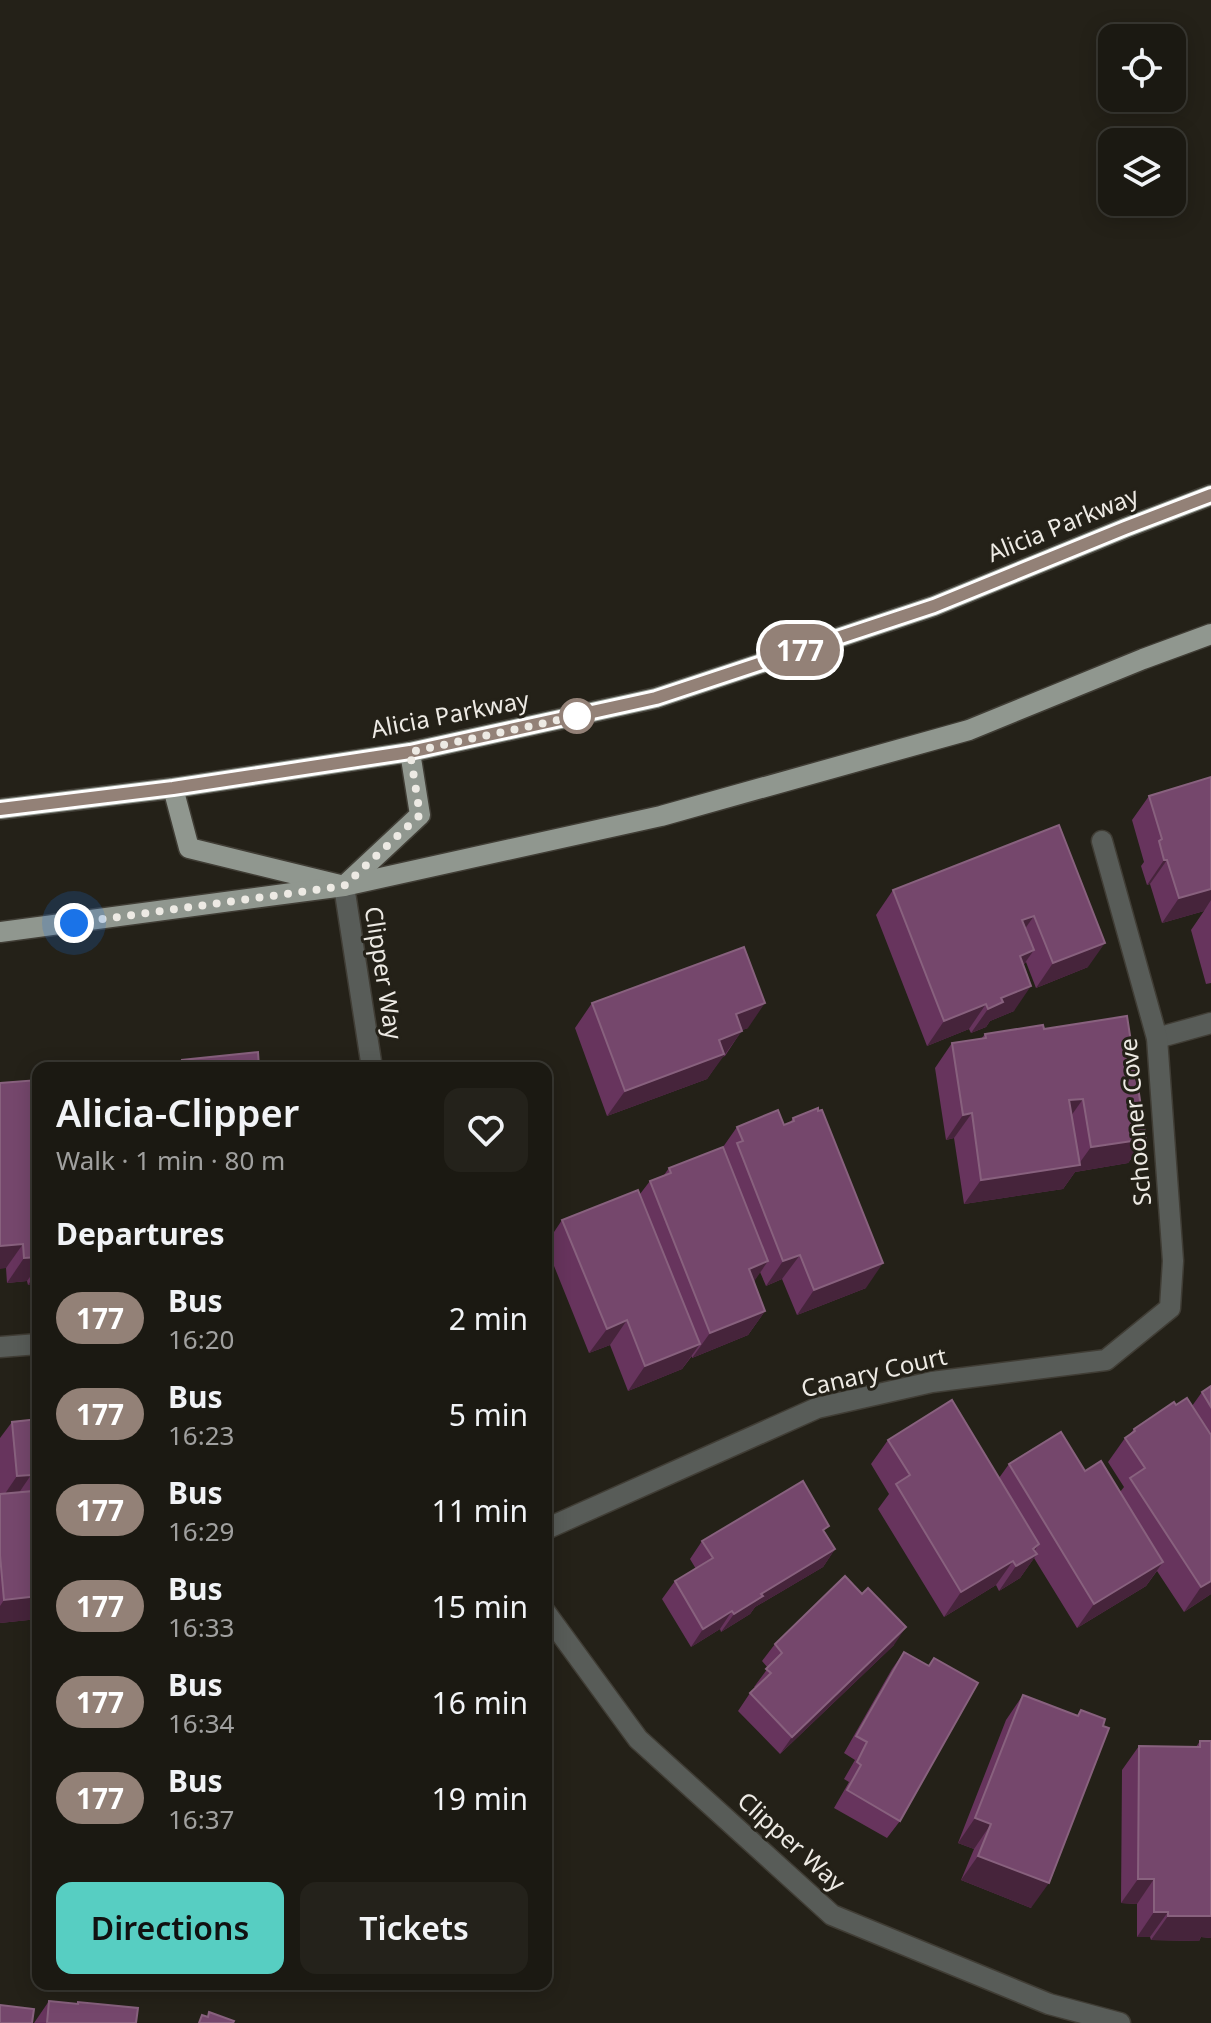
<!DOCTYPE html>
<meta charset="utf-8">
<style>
:root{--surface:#1b1912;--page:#24221b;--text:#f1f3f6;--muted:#a0a09f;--line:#393832;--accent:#57cec2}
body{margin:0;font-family:"Noto Sans",sans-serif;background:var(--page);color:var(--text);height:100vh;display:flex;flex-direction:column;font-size:30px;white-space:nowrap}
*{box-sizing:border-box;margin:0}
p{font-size:26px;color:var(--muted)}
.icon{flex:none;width:44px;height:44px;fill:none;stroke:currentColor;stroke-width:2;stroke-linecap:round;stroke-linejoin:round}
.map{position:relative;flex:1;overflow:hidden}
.drawer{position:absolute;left:32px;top:1062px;width:520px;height:928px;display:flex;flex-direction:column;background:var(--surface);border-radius:16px;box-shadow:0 4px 20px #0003,0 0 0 2px var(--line)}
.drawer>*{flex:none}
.badge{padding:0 16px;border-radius:26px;font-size:28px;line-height:52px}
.controls{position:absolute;left:1098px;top:24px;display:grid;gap:16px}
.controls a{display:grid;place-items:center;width:88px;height:88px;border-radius:16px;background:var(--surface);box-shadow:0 4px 20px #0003,0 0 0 2px var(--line);font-size:40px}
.you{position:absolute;width:40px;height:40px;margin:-20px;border:6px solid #fff;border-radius:50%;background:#1a73e8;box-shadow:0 0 0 12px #1a73e833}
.map>.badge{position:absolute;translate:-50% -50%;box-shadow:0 0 0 4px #fff}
h2{padding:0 24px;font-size:30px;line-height:72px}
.round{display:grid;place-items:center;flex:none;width:84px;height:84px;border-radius:16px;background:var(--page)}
.head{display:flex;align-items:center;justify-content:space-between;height:136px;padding:0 24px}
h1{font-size:38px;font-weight:600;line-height:60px}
.cta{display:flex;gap:16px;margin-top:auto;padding:16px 24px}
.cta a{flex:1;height:92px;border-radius:16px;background:var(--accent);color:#111;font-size:32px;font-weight:600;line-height:92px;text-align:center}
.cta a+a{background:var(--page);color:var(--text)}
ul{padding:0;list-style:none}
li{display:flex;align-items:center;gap:24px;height:96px;padding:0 24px}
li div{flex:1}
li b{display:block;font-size:30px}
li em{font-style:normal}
li .badge{min-width:88px;font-weight:700;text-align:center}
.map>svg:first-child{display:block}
</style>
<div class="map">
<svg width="1211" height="2023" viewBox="0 0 1211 2023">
<rect width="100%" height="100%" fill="#242118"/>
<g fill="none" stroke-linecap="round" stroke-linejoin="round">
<g stroke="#403d35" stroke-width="23">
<g id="street">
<polyline points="344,886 372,1068"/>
<polyline points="1157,1038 1211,1023"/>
<polyline points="0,1347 38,1344"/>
<polyline points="546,1529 817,1408 932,1382 1106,1360 1170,1308 1173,1261 1157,1038 1102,841"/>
<polyline points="546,1613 638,1739 832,1915 1049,2004 1120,2023"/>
</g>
</g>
<g stroke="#403d35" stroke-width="23">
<g id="primary">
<polyline points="173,788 189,848 344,886 420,815 410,752"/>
<polyline points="0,809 173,788 410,752 656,698 934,606 1125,528 1211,495"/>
<polyline points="0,932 344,886 661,816 969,730 1143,659 1211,634"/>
</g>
</g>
<use href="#street" stroke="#585c58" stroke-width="20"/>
<use href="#primary" stroke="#90978f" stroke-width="20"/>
</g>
<g fill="#67345d">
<polygon points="1211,777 1211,983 1206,984 1191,930 1204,911 1162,923 1150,884 1147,885 1141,866 1144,862 1132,820 1149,796"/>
<polygon points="1059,825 1088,967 1036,988 1026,962 1023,965 1014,1011 990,1021 986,1027 971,1033 969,1029 927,1046 876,915 893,890"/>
<polygon points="592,1003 748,1028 742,1030 725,1056 722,1057 707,1079 607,1116 575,1028"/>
<polygon points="1044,1029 1146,1139 1128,1163 1075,1172 1063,1189 964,1204 954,1138 946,1140 935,1068 952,1043 981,1039 985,1034"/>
<polygon points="182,1060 259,1068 176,1068"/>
<polygon points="38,1080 38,1284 28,1285 27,1281 7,1283 6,1268"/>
<polygon points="793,1118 866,1288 797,1315 782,1279 766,1286 760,1272 754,1281 765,1311 748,1335 692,1358 692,1356 682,1369 628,1391 610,1345 589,1353 546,1246 546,1244 562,1220 640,1194 650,1181 664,1175 669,1168 723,1147 737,1127 784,1125 790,1123"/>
<polygon points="1211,1386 1211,1594 1184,1612 1157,1571 1146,1586 1077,1628 1034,1558 1020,1578 999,1591 996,1585 944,1617 878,1509 889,1494 871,1464 888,1440 999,1478 1009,1464 1085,1471 1120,1492 1124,1487 1108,1462 1125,1438 1129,1435 1134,1429 1176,1405 1192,1406 1202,1392"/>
<polygon points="38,1419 38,1619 0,1623 0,1438 12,1422"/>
<polygon points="825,1532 835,1549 823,1567 755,1607 750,1614 721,1632 720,1629 691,1647 662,1599 675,1581 696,1569 690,1559 702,1541"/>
<polygon points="775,1644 894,1645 780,1754 738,1711 750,1693 756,1688 754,1687 768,1668 762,1661"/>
<polygon points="904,1652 900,1821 887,1838 834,1808 849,1782 844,1779 855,1760 844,1753 892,1669"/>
<polygon points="1023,1695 1077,1716 1081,1710 1031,1908 961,1880 974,1849 958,1843 1006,1720"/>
<polygon points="1200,1741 1211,1741 1211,1938 1201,1937 1199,1941 1151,1940 1150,1937 1137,1937 1137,1904 1121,1903 1122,1770 1139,1746 1196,1747"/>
<polygon points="49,2001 77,2004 78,2002 136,2023 34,2023"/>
</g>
<g fill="#46243b">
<polygon points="1164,860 1167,860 1150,884 1147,885"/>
<polygon points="1211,889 1211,900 1204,911 1162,923 1179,898"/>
<polygon points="1034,916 1017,940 1022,920"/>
<polygon points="1105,943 1088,967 1036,988 1053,963"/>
<polygon points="1034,950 1017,974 1020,956"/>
<polygon points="1031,986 1014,1011 990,1021 986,1027 971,1033 988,1009 1001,998"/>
<polygon points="765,1003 748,1028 719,1039 736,1014"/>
<polygon points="986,1004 969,1029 927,1046 944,1021"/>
<polygon points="742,1031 707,1079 607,1116 625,1091 719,1040"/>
<polygon points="1083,1099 1066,1123 1069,1100"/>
<polygon points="972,1113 954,1138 946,1140 963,1115"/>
<polygon points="1146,1139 1128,1163 1075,1172 1063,1189 964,1204 981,1180 1078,1165 1091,1147"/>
<polygon points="23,1244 6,1268 0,1269 0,1246"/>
<polygon points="800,1255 782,1279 766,1286 783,1261"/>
<polygon points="38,1257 38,1266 27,1281 7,1283 24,1258"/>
<polygon points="768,1261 751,1286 749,1269"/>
<polygon points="883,1263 866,1288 797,1315 814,1290"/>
<polygon points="38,1270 38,1284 28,1285"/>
<polygon points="765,1311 748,1335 692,1358 710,1333"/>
<polygon points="627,1320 610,1345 589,1353 607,1329"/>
<polygon points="700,1344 682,1369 628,1391 645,1366"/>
<polygon points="31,1475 14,1500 0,1501 17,1476"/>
<polygon points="1039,1544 1030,1558 1037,1554 1020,1578 999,1591 1016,1566"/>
<polygon points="835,1549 823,1567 755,1607 750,1614 721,1632 734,1614 761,1594"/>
<polygon points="1013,1561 996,1585 944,1617 961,1592"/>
<polygon points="1163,1562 1146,1586 1077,1628 1094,1604"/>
<polygon points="1211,1581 1211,1594 1184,1612 1201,1587"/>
<polygon points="38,1596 38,1619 0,1623 0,1606 4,1600"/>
<polygon points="732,1611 720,1629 691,1647 703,1629"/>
<polygon points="906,1627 894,1645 780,1754 792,1737"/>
<polygon points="975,1818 991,1824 974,1849 958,1843"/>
<polygon points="978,1856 1049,1883 1031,1908 961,1880"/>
<polygon points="1138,1879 1154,1879 1137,1904 1121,1903"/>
<polygon points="1154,1912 1168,1912 1150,1937 1137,1937"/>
<polygon points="1168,1916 1211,1916 1211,1938 1201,1937 1199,1941 1151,1940"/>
</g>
<g fill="#75476c" stroke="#88617e" stroke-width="2">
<polygon points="1211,777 1211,889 1179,898 1167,860 1164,860 1159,841 1162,839 1149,796"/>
<polygon points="1059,825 1105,943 1053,963 1034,916 1022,920 1034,950 1020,956 1031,986 1001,998 1003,1002 988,1009 986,1004 944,1021 893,890"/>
<polygon points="744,947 765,1003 736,1014 742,1031 719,1040 724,1054 625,1091 592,1003"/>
<polygon points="1127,1016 1146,1139 1091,1147 1083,1099 1069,1100 1080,1165 981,1180 972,1113 963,1115 952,1043 986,1038 985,1034 1043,1025 1044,1029"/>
<polygon points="258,1052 259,1068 183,1068 182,1060"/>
<polygon points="38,1080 38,1257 24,1258 23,1244 0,1246 0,1083"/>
<polygon points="818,1108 818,1111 822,1110 883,1263 814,1290 800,1255 783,1261 737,1143 743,1141 737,1127 778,1110 784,1125 794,1121 793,1118"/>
<polygon points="723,1147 768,1261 749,1269 765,1311 710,1333 650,1181 671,1173 669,1168"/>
<polygon points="638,1190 700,1344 645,1366 627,1320 607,1329 562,1220"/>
<polygon points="1211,1386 1211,1407 1202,1392"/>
<polygon points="1187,1398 1211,1435 1211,1581 1201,1587 1130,1478 1145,1468 1125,1438 1135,1431 1134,1429 1174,1402 1176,1405"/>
<polygon points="952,1400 1039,1544 1033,1549 1037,1554 1016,1566 1013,1561 961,1592 896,1484 910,1475 888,1440"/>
<polygon points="38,1419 38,1596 4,1600 0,1555 0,1494 33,1491 31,1475 17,1476 12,1422"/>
<polygon points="1061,1432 1085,1471 1101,1461 1163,1562 1094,1604 1009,1464"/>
<polygon points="803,1481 829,1526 823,1530 835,1549 761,1594 763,1596 734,1614 732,1611 703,1629 675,1581 713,1558 702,1541"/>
<polygon points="845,1576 862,1594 868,1588 906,1627 792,1737 750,1693 771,1673 766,1669 782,1653 775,1644"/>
<polygon points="904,1652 929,1666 934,1658 978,1683 900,1821 847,1790 861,1765 857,1762 867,1742 856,1736"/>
<polygon points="1023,1695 1078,1716 1081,1710 1105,1719 1103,1726 1109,1728 1049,1883 978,1856 991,1824 975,1818"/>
<polygon points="1200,1741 1211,1741 1211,1916 1168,1916 1168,1912 1154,1912 1154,1879 1138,1879 1139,1746 1200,1747"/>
<polygon points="49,2001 78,2004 78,2002 138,2008 136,2023 47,2023"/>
<polygon points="0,2005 34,2009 32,2023 0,2023"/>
<polygon points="209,2012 234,2021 233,2023 199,2023 202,2015 208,2017"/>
</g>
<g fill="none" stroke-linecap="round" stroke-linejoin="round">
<g stroke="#fff" stroke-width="18">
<polyline id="line" points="0,809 173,788 410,752 656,698 934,606 1125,528 1211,495"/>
</g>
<use href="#line" stroke="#938177" stroke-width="12"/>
<polyline stroke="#edeae4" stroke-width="8" stroke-dasharray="0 14.4" points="74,923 344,886 420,815 410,752 577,716"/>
</g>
<circle fill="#fff" stroke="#938177" stroke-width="4" cx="577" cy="716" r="16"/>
<g text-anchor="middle" stroke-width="6" stroke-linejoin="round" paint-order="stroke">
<g font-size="24" fill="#edeae4" stroke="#242118">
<text transform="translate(1063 525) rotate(-22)" y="8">Alicia Parkway</text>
<text transform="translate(450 715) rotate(-11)" y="8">Alicia Parkway</text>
<text transform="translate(383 973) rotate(81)" y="8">Clipper Way</text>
<text transform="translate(1136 1122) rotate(-95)" y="8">Schooner Cove</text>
<text transform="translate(874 1373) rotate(-13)" y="8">Canary Court</text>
<text transform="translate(791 1842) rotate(42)" y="8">Clipper Way</text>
</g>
</g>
</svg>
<div class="controls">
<a><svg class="icon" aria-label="locate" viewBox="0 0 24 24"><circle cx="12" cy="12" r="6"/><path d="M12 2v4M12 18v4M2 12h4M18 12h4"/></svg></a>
<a><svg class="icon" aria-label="layers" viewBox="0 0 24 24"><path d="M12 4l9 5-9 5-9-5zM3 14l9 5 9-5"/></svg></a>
</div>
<div class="you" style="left:74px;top:923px"></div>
<b class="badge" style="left:800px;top:650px;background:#938177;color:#fff">177</b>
<section class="drawer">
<div class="head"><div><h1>Alicia-Clipper</h1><p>Walk · 1 min · 80 m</p></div><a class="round"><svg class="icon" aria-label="heart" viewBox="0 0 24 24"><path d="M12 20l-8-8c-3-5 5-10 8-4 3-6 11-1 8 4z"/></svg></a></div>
<h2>Departures</h2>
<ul>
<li><span class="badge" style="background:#938177;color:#fff">177</span><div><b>Bus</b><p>16:20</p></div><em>2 min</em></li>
<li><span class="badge" style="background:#938177;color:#fff">177</span><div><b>Bus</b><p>16:23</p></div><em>5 min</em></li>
<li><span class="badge" style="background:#938177;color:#fff">177</span><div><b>Bus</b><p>16:29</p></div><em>11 min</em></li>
<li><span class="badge" style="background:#938177;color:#fff">177</span><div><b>Bus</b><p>16:33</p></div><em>15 min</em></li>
<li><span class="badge" style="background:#938177;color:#fff">177</span><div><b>Bus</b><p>16:34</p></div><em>16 min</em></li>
<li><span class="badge" style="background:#938177;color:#fff">177</span><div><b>Bus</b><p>16:37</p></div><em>19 min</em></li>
</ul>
<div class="cta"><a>Directions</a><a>Tickets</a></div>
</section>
</div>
